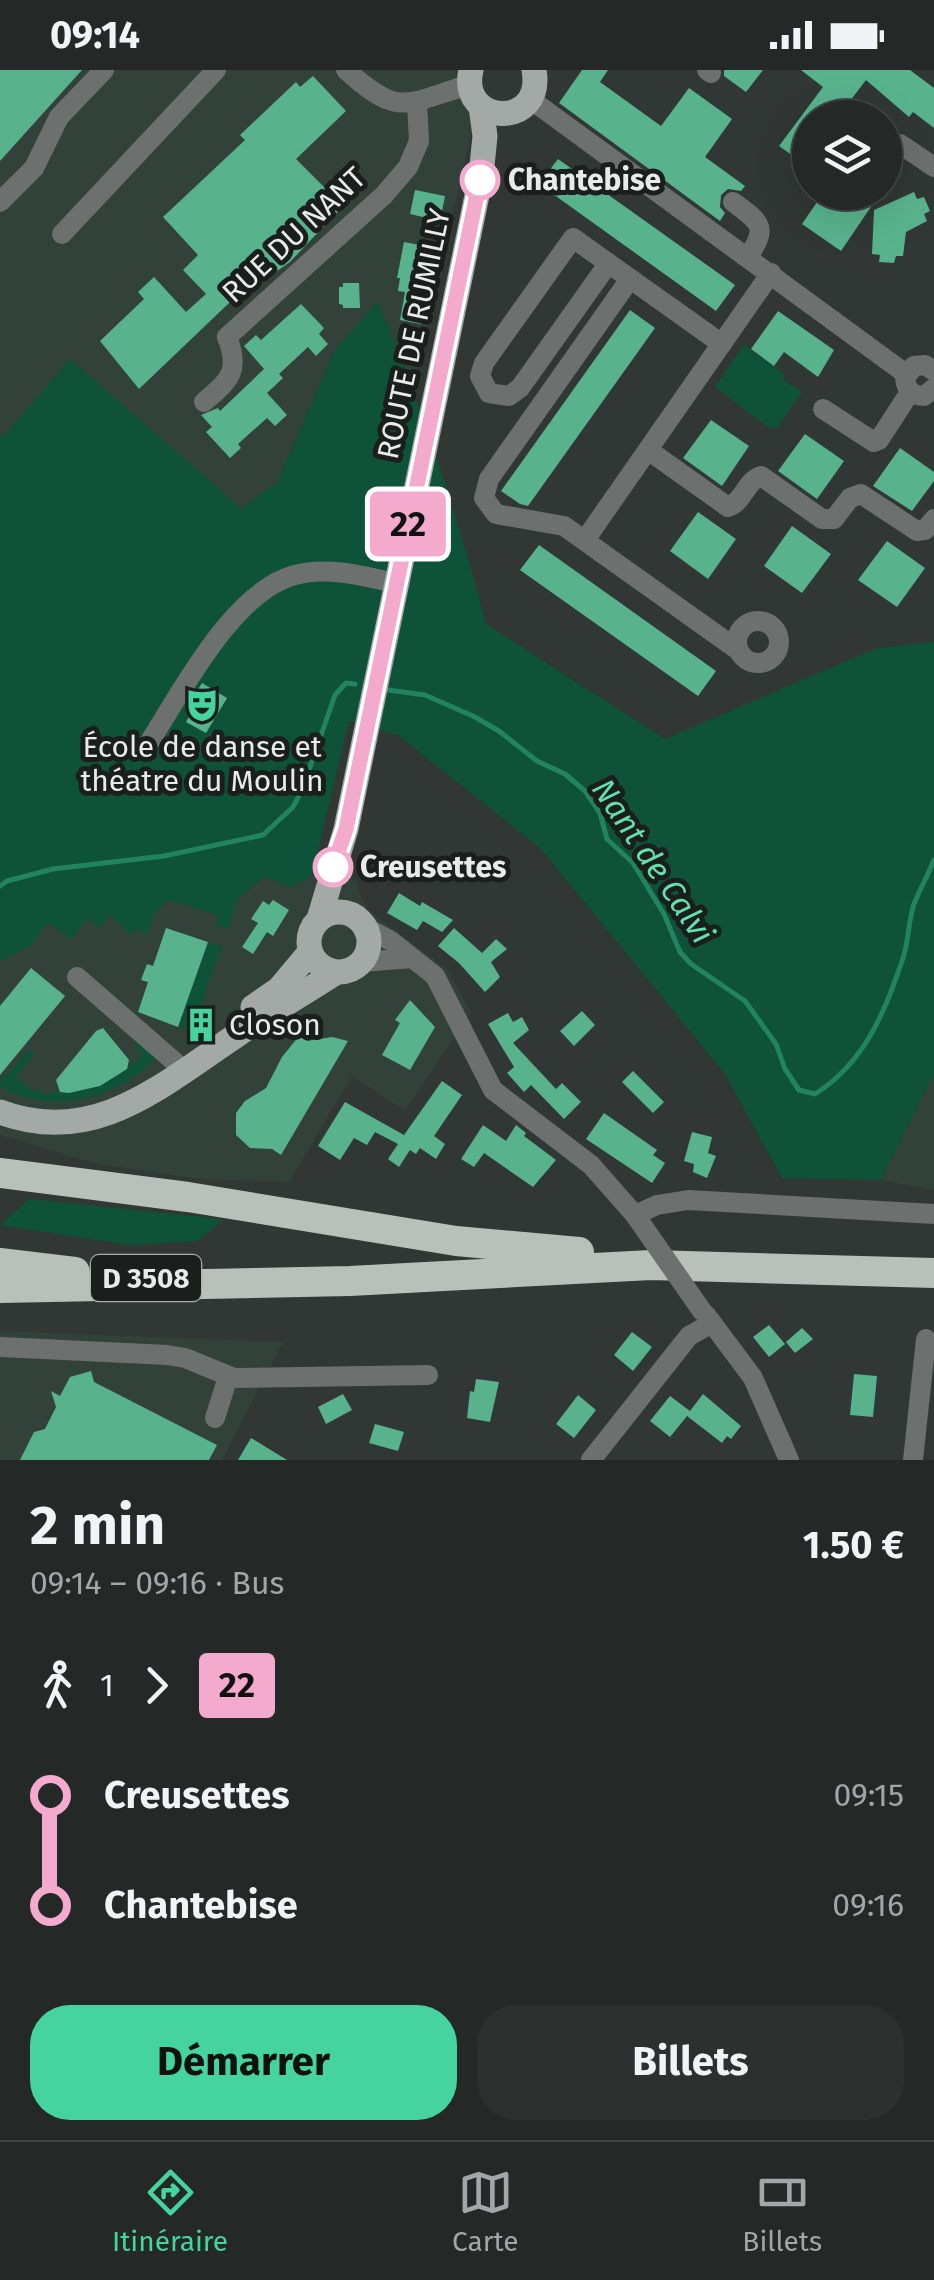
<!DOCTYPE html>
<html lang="fr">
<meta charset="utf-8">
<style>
:root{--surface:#242927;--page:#2c312f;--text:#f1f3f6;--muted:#a3a6a7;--line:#414544;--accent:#45d49f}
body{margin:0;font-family:"Fira Sans",sans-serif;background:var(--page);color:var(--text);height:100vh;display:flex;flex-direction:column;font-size:38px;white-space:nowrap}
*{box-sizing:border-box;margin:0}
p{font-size:32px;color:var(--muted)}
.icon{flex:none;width:55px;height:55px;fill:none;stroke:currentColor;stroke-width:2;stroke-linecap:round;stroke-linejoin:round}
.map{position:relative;height:1390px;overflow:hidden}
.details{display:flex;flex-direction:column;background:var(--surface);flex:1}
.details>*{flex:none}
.badge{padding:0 20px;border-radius:8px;font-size:35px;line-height:65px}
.tools{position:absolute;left:792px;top:30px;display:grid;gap:20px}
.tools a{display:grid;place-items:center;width:110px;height:110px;border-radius:50%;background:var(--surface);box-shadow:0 10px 40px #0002,0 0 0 2px var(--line);font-size:50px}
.map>.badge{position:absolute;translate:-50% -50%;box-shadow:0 0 0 5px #fff}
.legs{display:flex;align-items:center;gap:15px;height:110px;padding:0 30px;font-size:32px}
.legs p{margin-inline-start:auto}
.headline{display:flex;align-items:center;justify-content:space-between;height:170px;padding:0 30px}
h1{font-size:55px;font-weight:700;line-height:75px}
.button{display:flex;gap:20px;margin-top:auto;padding:20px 30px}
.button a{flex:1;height:115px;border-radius:40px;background:var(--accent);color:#111;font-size:40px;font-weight:700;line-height:115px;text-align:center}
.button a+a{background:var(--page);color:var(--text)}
ul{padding:0 30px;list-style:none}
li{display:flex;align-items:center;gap:35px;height:110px;font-size:38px}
li i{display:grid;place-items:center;width:15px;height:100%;margin:0 12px;background:currentColor}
li i::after{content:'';width:25px;height:25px;margin:-12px;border:8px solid;border-radius:50%;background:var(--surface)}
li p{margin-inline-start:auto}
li:first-child i{background:linear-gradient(#0000 50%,currentColor 0)}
li:last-child i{background:linear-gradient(currentColor 50%,#0000 0)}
.status{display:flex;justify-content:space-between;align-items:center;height:70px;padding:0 50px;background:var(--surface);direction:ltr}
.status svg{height:28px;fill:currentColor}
.dock{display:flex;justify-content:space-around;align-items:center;height:140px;border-top:2px solid var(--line);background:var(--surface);font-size:28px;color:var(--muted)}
.dock a{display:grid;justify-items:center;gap:5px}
.dock .current{color:var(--accent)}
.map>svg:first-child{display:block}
</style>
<div class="status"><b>09:14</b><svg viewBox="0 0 49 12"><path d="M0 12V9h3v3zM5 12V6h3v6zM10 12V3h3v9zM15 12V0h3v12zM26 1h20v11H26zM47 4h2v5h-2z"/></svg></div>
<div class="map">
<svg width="934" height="1390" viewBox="0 0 934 1390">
<rect width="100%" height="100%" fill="#303734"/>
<g fill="#33413b">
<polygon points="0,0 472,0 476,42 413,316 378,232 335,279 277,413 240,439 0,694"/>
<polygon points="312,806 358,811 358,821 369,841 447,899 471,942 405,1041 352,1006 289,1112 200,1109 97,1094 0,1065 0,878 43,847 156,842 169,830 238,828 264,807 292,817"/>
<polygon points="934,1004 934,1120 881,1110"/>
<polygon points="0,1261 283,1272 222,1390 0,1390"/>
</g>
<g fill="#0e523a">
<path d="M 378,231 C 422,337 457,443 486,554 L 665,669 L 877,578 L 934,572 L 934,1004 L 881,1110 L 782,1108 L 725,1004 L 541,779 L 398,665 L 349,651 L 312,806 L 292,817 L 264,807 L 238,828 L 229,859 L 215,855 L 218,845 L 169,830 L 156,842 L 147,865 L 137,858 L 131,865 L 110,846 L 100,858 L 87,849 L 71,870 L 48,853 L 30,876 L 0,891 L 0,364 L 4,366 L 70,289 L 241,438 L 277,413 L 335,279 Z"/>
<polygon points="744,275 785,304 782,309 802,322 778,357 769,358 715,317"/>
<polygon points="208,872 222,876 193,958 187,962 179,953"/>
<path d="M 138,972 L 156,988 C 114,1031 53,1045 0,1017 L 0,1006 L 4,1008 L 29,979 L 35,984 L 16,1007 L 34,1022 L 38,1019 L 48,1026 L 52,1021 C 95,1023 111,1010 143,985 L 134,976 Z"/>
<polygon points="29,1129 223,1149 198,1171 129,1175 0,1155"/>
</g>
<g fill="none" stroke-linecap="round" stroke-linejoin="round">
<g stroke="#228360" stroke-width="5">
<path d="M 388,620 L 425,625 L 473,646 L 499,661 L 537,691 L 565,704 L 585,721 L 600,743 L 607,769 L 633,793 L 664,844 L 680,882 L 691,894 L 745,931 L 776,974 L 785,999 L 799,1020 L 815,1024 C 864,993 885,943 903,888 C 909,871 908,851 914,834 C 920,819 928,805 934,790"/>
<polyline points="0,816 7,811 53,799 164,786 263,765 293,737 302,720 335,625 346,613 355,614"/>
</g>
</g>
<g fill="#58b38d">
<polygon points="0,0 82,0 0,91"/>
<polygon points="582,0 608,0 600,12 661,56 689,18 732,49 705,87 745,116 741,121 728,119 721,125 720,137 725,143 720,151 559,33"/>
<polygon points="724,0 763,0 746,22 724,6"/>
<polygon points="801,0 910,0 934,18 934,58 913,42 909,47 866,10 837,48 810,48 810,98 779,76 823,17"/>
<polygon points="313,6 346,41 296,89 343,136 290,192 254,217 250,213 139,319 100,271 144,229 138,222 154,207 186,242 206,224 183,200 198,185 163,147 245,70 240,65 296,12 300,17"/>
<polygon points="558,89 735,215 716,241 539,114"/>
<polygon points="415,120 445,126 440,151 410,144"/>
<polygon points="824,122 881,122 841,181 802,154"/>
<polygon points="914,122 917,129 924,127 930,141 924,144 927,151 906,162 903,186 896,186 894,193 879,192 880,185 872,184 874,140"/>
<polygon points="404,172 436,178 421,254 400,250 405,222 398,221 400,208 397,208"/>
<polygon points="343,213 359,213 360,238 343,238 343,235 339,234 339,217 343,217"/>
<polygon points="301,234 324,258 319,264 328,274 316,286 308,277 279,304 283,308 267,323 287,345 275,356 267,348 238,374 241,378 230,388 206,362 212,357 201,345 218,338 220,341 264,299 244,276 256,265 261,270"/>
<polygon points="630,240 655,258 528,436 520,434 501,421"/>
<polygon points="778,241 834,280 818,307 784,282 774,296 751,279"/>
<polygon points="711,350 749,376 722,416 683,388"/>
<polygon points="805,364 844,391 817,429 778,401"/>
<polygon points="900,378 934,402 934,411 912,441 873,416"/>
<polygon points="698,442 736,469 708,509 670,481"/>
<polygon points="792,456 831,484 802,523 764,496"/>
<polygon points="887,471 925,498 897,537 858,510"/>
<polygon points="539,475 716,601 698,626 520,500"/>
<polygon points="202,613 227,628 206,663 186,652 196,635 194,626"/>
<polygon points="399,823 420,836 422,832 453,850 442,862 423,851 417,860 387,843"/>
<polygon points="273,830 289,840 273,866 267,862 253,884 242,877 258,853 251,849 263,831 269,835"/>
<polygon points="166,858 208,872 178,957 138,942 148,912 141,910 147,894 153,896"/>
<polygon points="454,858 482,883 496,869 507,879 491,892 500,907 485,922 459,893 438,876"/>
<polygon points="31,898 65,926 0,1005 0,936"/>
<polygon points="410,930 435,957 410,1000 382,985 400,953 395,950"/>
<polygon points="582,941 595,955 574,976 560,961"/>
<polygon points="508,943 513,952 522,947 529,960 513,973 556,1019 562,1013 581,1032 564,1049 531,1015 524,1022 507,1003 514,997 488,954"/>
<polygon points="103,958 129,990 127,999 100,1016 69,1023 60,1022 56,1010 96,961"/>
<polygon points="299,966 307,971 332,967 348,971 281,1085 272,1079 250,1078 236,1065 236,1043 245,1031 266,1018 282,987"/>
<polygon points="633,1001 664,1032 653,1043 622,1012"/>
<polygon points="442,1011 462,1025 434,1066 445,1074 436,1089 420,1078 416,1084 410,1080 399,1097 388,1089 398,1074 375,1062 367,1075 354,1068 340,1090 318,1076 345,1032 404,1065"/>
<polygon points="604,1043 657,1080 653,1085 665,1093 652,1113 586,1069"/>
<polygon points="483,1055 506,1071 516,1055 526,1063 524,1066 556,1090 533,1117 484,1083 474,1097 461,1089"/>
<polygon points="692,1062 712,1067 708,1083 716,1086 707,1108 693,1102 694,1094 684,1091"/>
<polygon points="769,1255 785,1274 769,1287 753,1267"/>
<polygon points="802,1258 813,1269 795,1283 786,1272"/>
<polygon points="632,1262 652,1277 633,1301 614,1285"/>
<polygon points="91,1301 94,1312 217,1375 209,1390 20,1390 34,1362 45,1359 56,1337 51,1321 60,1326 70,1307"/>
<polygon points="854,1304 877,1306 873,1347 850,1345"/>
<polygon points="476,1309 499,1312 490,1352 467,1348 470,1321 474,1322"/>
<polygon points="343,1324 352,1340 326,1354 318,1337"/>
<polygon points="703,1324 741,1356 731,1369 727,1366 722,1373 687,1346 670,1367 650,1351 670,1326 690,1341"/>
<polygon points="578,1325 596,1340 574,1368 556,1354"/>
<polygon points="375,1354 404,1362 398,1381 369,1373"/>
<polygon points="251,1368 287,1390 238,1390"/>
</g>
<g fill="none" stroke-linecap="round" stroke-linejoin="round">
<g stroke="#6c706e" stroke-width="20">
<path d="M 346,0 C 401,49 405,33 469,15"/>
<polyline points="707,0 711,3"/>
<polyline points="530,29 906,304"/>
<polyline points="885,77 900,74 934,97"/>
<polyline points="0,132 34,98 59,47 104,0"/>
<path d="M 733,132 C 760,152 769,156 748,187"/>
<polyline points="62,164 216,0"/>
<polyline points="608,194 520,318 509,326 489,323 480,306 484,293 573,168 722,274"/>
<polyline points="630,209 489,409 484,428 496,444 564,456 738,580"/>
<path d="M 934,301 L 925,295 L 914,296 L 905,308 C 906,320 913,326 924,326 L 934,318"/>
<path d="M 204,332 C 229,310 241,302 227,267 L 384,125 L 408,97 L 419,71 L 417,33"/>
<polyline points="823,339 874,372 879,370 910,322"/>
<path d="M 648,380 L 728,437 C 744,432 745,411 761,406 L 822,449 L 834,449 L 850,428 L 861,424 L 917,461 L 925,460 L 934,449"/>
<polyline points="585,470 771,203"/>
<circle cx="758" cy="572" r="21"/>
<path d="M 145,679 C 179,627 232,521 295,505 C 327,496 364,506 395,513"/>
<polyline points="365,857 391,871 435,906 493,1020 591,1095 635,1145 657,1135 688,1130 934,1144"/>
<polyline points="362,892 412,888"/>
<polyline points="77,907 176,993"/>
<polyline points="706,1245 753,1308 789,1390"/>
<polyline points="0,1277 167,1285 185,1288 234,1308 428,1305"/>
<polyline points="215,1348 228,1307"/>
<polyline points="591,1390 689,1266 712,1253"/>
<polyline points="913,1390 926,1269"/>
</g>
<g stroke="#a2a9a6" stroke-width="25">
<path d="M 471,0 C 458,56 545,60 534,0"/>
<circle cx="339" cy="872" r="30"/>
<polyline points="319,849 346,759 481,106 485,66 481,36"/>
<polyline points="253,937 279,919 310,882"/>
<path d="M 0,1042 C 95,1078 164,1013 237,965 C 269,943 303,924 335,903"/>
</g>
<g stroke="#b7c0bb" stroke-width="30">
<polyline points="0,1103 188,1127 456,1171 579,1182"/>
<polyline points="0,1193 75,1202"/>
<polyline points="0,1218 350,1211 651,1195 934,1203"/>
</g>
<polyline stroke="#6c706e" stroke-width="20" points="635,1145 702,1241"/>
</g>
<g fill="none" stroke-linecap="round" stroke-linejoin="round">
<g stroke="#fff" stroke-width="22">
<polyline id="line-1" points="333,797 346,759 480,110"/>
</g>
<use href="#line-1" stroke="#f4aacc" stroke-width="15"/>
</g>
<defs>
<g id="theatre-bare" transform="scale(2.7)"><path d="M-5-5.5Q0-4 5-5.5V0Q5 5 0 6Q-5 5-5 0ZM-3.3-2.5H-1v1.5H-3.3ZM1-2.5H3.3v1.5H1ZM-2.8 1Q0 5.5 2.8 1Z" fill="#45d49f" stroke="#1a1e1c" stroke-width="2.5" paint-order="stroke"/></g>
<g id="building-bare" transform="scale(2.7)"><path d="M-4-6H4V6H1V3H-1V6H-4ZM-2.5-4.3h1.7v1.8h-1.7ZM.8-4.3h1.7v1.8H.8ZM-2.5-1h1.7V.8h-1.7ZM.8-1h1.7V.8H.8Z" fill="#45d49f" stroke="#1a1e1c" stroke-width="2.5" paint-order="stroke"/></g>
</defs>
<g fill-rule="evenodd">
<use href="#theatre-bare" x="202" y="635"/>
<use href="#building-bare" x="201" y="955"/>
</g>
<g fill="#fff" stroke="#f4aacc" stroke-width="5">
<circle cx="480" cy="110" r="18"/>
<circle cx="333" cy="797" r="18"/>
</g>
<g text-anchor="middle" stroke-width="10" stroke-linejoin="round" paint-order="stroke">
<rect fill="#1a1e1c" stroke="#aaaeac" stroke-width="2.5" x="91" y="1185" width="110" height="46" rx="8"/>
<g font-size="28" font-weight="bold" fill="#e7ebe9">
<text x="146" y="1218">D 3508</text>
</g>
<g font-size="30" font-weight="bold" fill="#e7ebe9" stroke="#1a1e1c" text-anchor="start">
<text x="508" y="120">Chantebise</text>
<text x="360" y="807">Creusettes</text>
</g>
<g font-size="30" fill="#e7ebe9" stroke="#1a1e1c">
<text transform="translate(294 165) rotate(-43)" y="10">RUE DU NANT</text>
<text transform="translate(414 264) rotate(-78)" y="10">ROUTE DE RUMILLY</text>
</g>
<g font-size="30" fill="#e7ebe9" stroke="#1a1e1c">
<text x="202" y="687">École de danse et<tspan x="202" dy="34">théatre du Moulin</tspan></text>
<text x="229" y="965" text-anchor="start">Closon</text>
</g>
<g font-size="32" font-style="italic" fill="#62e0ae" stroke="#1a1e1c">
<text transform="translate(653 791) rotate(56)" y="11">Nant de Calvi</text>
</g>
</g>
</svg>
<div class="tools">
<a><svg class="icon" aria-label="layers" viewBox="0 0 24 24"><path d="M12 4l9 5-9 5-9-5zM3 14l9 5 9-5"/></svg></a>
</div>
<b class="badge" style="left:408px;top:454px;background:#f4aacc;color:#111">22</b>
</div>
<section class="details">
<div class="headline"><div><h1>2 min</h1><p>09:14 – 09:16 · Bus</p></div><b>1.50 €</b></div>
<div class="legs"><svg class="icon" aria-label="walk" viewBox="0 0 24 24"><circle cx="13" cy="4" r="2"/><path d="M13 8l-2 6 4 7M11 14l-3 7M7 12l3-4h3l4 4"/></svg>1<svg class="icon" aria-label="forward" viewBox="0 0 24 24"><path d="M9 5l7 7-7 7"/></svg><b class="badge" style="background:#f4aacc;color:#111">22</b></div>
<ul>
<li><i style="color:#f4aacc"></i><b>Creusettes</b><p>09:15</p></li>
<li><i style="color:#f4aacc"></i><b>Chantebise</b><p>09:16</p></li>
</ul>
<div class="button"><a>Démarrer</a><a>Billets</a></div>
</section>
<nav class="dock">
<a class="current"><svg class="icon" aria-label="directions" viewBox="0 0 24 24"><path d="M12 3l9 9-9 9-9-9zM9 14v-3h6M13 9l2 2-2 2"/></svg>Itinéraire</a>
<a><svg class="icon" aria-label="map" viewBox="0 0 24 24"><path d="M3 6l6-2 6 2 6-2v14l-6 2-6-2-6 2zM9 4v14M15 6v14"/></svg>Carte</a>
<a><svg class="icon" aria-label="tickets" viewBox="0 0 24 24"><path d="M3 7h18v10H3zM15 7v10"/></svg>Billets</a>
</nav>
